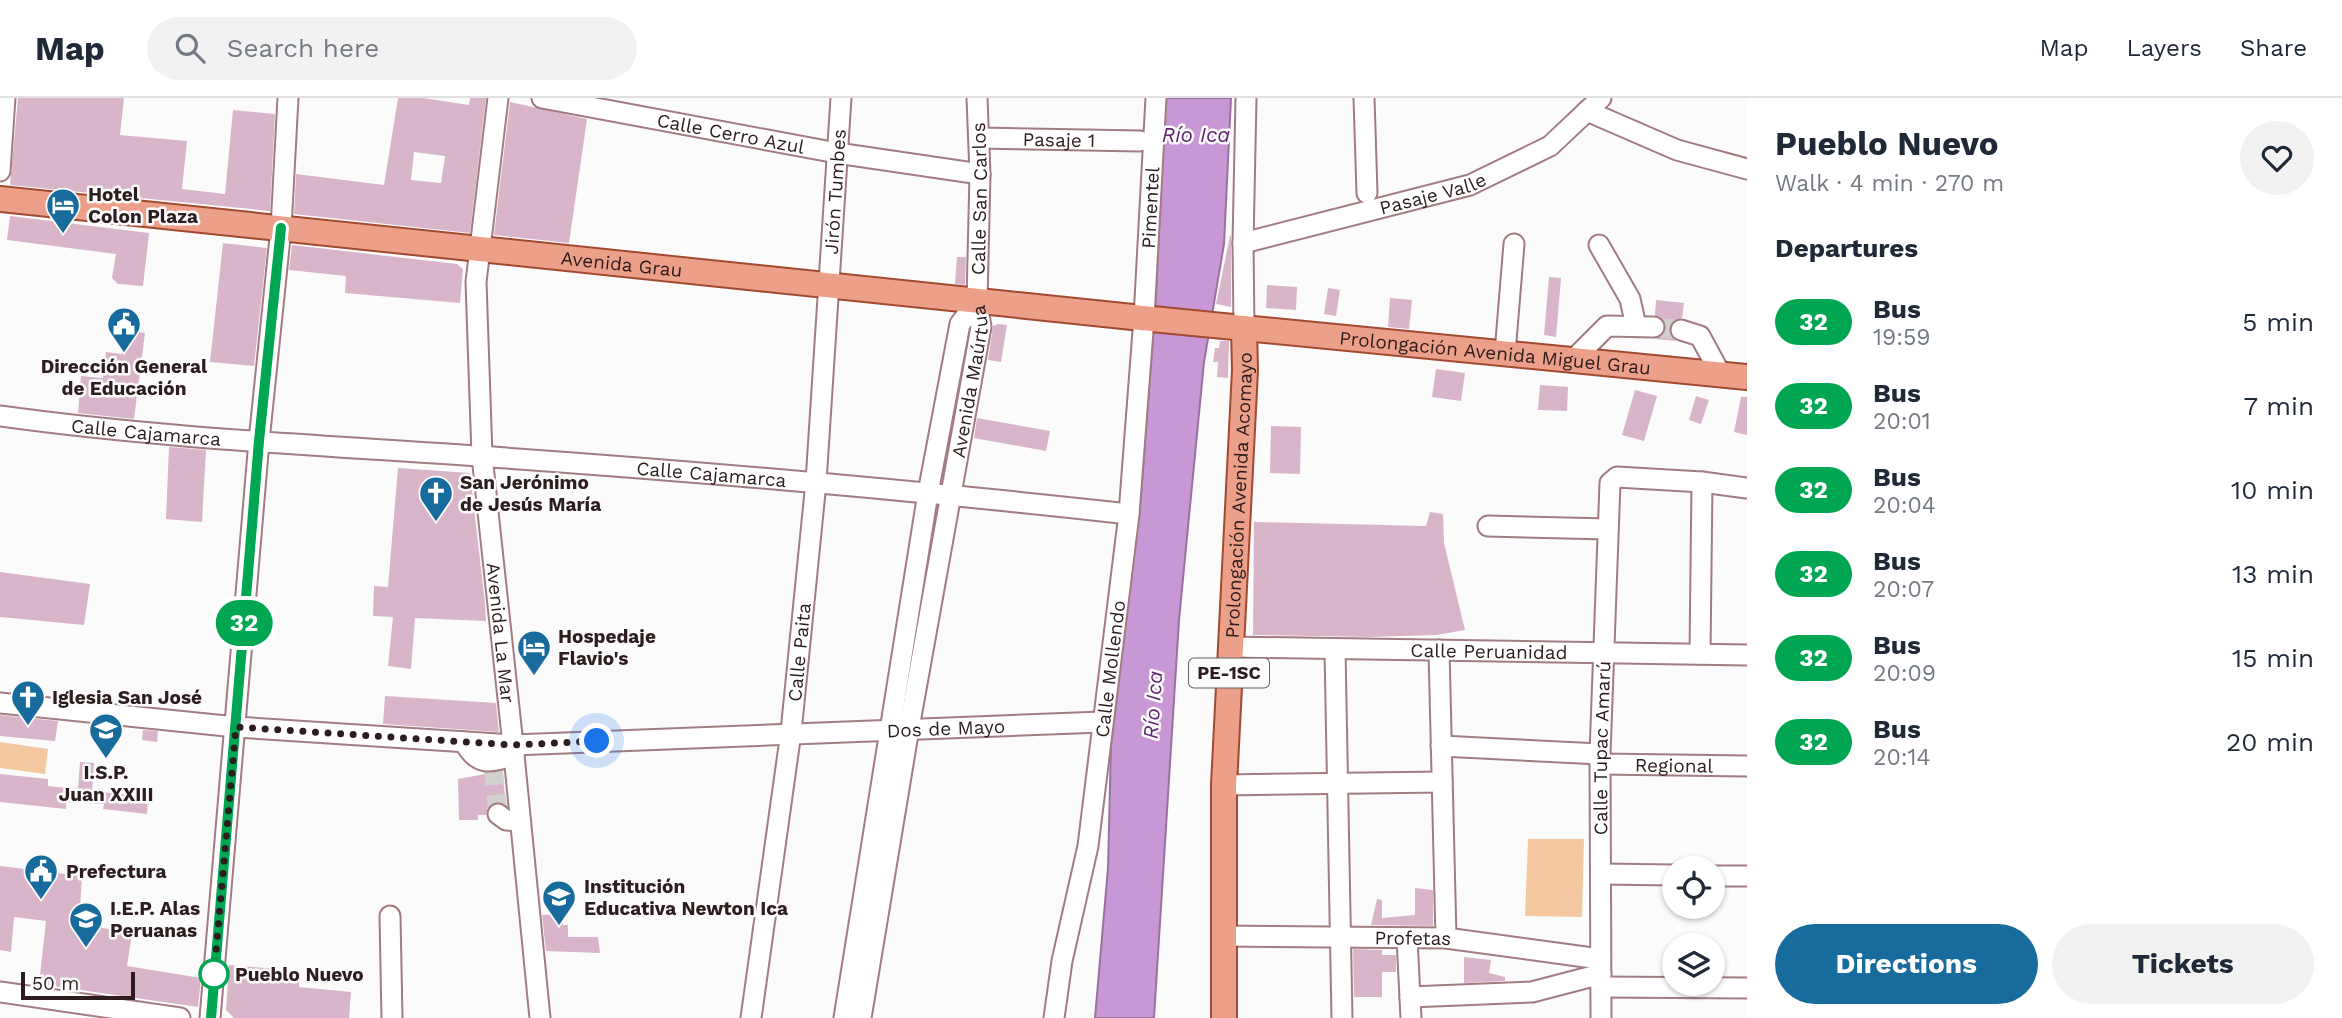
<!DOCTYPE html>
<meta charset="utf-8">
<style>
:root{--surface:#fff;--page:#f2f2f3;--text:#1f2937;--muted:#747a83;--line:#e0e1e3;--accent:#176c9d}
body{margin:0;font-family:"Work Sans",sans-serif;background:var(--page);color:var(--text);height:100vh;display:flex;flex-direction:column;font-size:26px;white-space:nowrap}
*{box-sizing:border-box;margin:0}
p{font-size:23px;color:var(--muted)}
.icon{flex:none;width:38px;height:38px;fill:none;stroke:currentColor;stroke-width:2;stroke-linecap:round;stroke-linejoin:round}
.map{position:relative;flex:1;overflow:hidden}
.drawer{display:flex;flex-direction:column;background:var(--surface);width:595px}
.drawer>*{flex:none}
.badge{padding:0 14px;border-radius:23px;font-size:24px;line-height:46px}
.buttons{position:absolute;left:1662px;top:758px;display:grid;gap:14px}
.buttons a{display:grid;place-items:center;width:63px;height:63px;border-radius:50%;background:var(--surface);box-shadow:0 2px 5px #0004;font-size:35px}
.scale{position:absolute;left:21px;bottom:18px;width:114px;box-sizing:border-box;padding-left:7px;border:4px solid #2d1d1f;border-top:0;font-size:19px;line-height:24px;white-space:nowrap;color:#2d1d1f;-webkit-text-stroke:5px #fbfbfb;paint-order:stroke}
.you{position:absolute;width:35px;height:35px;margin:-18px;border:5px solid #fff;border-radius:50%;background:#1a73e8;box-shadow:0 0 0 10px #1a73e833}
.map>.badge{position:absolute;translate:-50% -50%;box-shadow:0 0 0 4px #fff}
h2{padding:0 28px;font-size:26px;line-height:63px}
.round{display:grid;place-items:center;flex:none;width:74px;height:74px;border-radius:37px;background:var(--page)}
.summary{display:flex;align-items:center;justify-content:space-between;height:119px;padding:0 28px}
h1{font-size:33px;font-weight:700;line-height:52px}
.action{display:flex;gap:14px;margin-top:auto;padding:14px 28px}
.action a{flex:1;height:80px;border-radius:42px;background:var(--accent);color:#fff;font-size:28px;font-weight:700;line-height:80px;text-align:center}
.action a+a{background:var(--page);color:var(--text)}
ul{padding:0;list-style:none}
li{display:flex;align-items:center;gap:21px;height:84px;padding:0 28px}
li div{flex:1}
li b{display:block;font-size:26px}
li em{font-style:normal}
li .badge{min-width:77px;font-weight:700;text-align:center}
header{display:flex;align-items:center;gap:42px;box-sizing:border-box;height:98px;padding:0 35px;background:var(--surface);border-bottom:2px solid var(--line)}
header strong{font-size:33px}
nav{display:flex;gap:38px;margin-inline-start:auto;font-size:24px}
.search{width:490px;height:63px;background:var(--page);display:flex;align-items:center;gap:18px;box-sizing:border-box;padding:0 24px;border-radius:38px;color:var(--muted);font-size:26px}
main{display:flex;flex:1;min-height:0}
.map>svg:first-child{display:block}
</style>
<header>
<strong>Map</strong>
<div class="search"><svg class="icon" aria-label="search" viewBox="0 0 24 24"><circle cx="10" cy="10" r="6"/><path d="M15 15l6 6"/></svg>Search here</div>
<nav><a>Map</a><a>Layers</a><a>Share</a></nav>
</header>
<main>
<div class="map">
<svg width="1747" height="920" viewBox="0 0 1747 920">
<rect width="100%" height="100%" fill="#fbfbfb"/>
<g fill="#f4c9a1">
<polygon points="0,644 48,651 45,676 0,670"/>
<polygon points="1528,741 1584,741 1582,819 1525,818"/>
</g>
<polygon fill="#c897d5" stroke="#9a729e" stroke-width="2" points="1165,0 1231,0 1224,146 1204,264 1179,522 1154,920 1095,920 1108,770 1111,646 1141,398 1156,198"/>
<g fill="#d9b5c9" fill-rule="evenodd">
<polygon points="18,0 124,0 120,37 187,43 182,91 225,96 233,12 275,16 270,113 10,87"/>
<path d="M 398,0 L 423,0 L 469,7 L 470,0 L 486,0 L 470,135 L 294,116 L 296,76 L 384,87 ZM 414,54 L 445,58 L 441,85 L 411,82 Z"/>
<polygon points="510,4 587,21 569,145 494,137"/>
<polygon points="10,118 149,135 143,188 118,186 112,180 116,156 7,142"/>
<polygon points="1230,138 1231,138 1231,209 1216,206"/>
<polygon points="223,145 267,150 254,268 210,264"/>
<polygon points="292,147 457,166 463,171 460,205 345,195 346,178 289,172"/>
<polygon points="957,159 966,159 965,187 955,186"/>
<polygon points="1549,179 1561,180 1556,239 1544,237"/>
<polygon points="1267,187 1297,189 1296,212 1266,210"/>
<polygon points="1328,190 1340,192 1336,218 1324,216"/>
<polygon points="1390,200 1412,202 1409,231 1388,229"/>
<polygon points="1656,202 1684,205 1682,220 1673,223 1669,229 1669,235 1676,243 1655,241 1664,236 1666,230 1664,223 1655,217"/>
<polygon points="998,226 1007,227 1001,264 988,262 993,228"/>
<polygon points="124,232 145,235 134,321 78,315 81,278 103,280 106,254 122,256"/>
<polygon points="1220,243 1229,243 1228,280 1217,279 1218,264 1213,264 1215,250 1219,250"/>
<polygon points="1436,271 1465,275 1461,303 1432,299"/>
<polygon points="1540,287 1568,289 1567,313 1538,312"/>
<polygon points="1635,292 1657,298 1644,343 1622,337"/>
<polygon points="1696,298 1709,302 1701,326 1689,322"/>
<polygon points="1741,299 1747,299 1747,337 1734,334"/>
<polygon points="977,320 1050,333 1046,353 974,340"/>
<polygon points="1271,328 1301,329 1300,376 1270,375"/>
<polygon points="169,349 206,352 202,424 166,421"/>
<polygon points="398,370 470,375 485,505 486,523 415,520 411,571 388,568 393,519 373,518 374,488 388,489"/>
<polygon points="1430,414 1443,416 1444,445 1465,532 1436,537 1369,539 1253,537 1254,424 1426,428"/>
<polygon points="0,474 90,486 84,527 0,519"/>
<polygon points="385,598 496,605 499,634 383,626"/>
<polygon points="0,617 58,623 55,643 0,638"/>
<polygon points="143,632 158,633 157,644 142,642"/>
<polygon points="80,664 94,665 92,693 148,699 147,716 103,711 104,706 66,704 66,711 0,704 0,676 48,681 48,688 78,691"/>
<polygon points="502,673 506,706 494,705 488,709 486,717 478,717 478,722 459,722 458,681"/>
<polygon points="0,768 82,778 79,826 132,835 127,868 201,880 198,909 39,886 46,823 14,819 11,854 0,852"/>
<polygon points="1415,790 1433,792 1433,828 1371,827 1377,801 1382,802 1382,820 1415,817"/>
<polygon points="563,816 563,827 568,827 568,839 598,839 600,855 546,853 542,817"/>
<polygon points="1353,851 1382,852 1382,857 1396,857 1396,874 1382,874 1382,899 1354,899"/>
<polygon points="1464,859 1491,862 1489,875 1505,879 1505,883 1464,885"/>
<polygon points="229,867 300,873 299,889 351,894 349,920 234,920 226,912"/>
</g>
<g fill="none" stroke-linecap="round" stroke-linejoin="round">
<g stroke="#d2cfcf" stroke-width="19" stroke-dasharray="19 10" stroke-linecap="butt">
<polyline points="1654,229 1681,232"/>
<polyline points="493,668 498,716"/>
</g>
<g stroke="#a27c80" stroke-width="23">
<g id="minor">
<path id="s1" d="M 498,0 L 476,184 L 482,358 L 513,647 L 540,920"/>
<path id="s2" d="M 542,0 L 837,55 L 980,76"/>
<polyline points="1364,0 1367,95"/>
<polyline points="1587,13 1677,52 1747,71"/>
<path id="s3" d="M 979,40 L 1140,43"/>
<polyline points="0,73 5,0"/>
<path id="s4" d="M 1243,145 L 1470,87 L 1550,48 L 1601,0"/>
<polyline points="1599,147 1630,201 1636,228"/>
<polyline points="1244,230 1243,145 1246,0"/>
<polyline points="1681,232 1700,238 1721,277"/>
<polyline points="1505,255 1514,146"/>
<polyline points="1574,261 1607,228 1654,229"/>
<path id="s5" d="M 0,318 C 158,340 318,347 477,358 C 695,373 912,392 1129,416"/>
<polyline points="1488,428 1608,431"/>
<path id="s6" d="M 1230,549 L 1747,557"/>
<polyline points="1335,552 1342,920"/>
<polyline points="1439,552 1446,840"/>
<polyline points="1700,556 1702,384"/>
<path id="s7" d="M 0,605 L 236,629 L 513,647 L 1102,624"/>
<path d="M 464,644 C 478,669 490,665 514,657"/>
<polyline points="1441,648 1600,656"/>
<path id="s8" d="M 1600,666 L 1747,668"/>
<polyline points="1224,687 1442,684"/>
<polyline points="498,716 506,722 520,723"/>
<polyline points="1601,776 1675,777"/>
<polyline points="1713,778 1747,778"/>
<polyline points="390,818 392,920"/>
<path id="s9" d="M 1224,838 L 1446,840 L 1600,861"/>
<polyline points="1407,840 1411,920"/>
<polyline points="1601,889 1747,890"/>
<polyline points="0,894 180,920"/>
<polyline points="1410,899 1532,894 1601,876"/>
<polyline points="210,920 259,343 281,130 288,0"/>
<path id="s10" d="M 751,920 L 791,634 L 816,384 L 841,0"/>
<polyline points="844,920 928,395 960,226 977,203"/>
<path id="s11" d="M 861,920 L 909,630 L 981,229 L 977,203 L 980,76 L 977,0"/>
<path id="s12" d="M 1054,920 L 1062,863 L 1088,748 L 1129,416 L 1144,220 L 1156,0"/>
<path id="s13" d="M 1601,920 L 1600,656 L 1610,385 L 1617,379 L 1702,384 L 1747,390"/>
</g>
</g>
<g stroke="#a14931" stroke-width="28">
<g id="major">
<path id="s14" d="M 0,101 L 1152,221 L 1747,279"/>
<path id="s15" d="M 1224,920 L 1224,687 L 1245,272 L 1244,230"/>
</g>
</g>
<use href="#minor" stroke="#fff" stroke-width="19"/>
<use href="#major" stroke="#eca089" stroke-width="24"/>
</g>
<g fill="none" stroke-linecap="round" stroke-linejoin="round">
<g stroke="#fff" stroke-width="16">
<polyline id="line" points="211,920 259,343 281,130"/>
</g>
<use href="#line" stroke="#00a651" stroke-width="10"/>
<polyline stroke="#2d1d1f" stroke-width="7" stroke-dasharray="0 12.6" points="214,876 236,629 513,647 597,643"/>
</g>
<defs>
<g id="hotel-pin" transform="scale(1.75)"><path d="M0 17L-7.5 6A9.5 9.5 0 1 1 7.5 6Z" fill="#176c9d" stroke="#fbfbfb"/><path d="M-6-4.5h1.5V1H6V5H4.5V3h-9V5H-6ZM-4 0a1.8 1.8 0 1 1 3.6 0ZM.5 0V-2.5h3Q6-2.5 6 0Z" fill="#fff"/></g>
<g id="civic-pin" transform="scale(1.75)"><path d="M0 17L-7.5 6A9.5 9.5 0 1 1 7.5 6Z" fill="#176c9d" stroke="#fbfbfb"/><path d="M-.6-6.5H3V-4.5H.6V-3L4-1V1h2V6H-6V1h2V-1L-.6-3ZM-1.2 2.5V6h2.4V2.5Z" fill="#fff"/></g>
<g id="church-pin" transform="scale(1.75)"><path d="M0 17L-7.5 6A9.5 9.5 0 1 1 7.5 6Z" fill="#176c9d" stroke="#fbfbfb"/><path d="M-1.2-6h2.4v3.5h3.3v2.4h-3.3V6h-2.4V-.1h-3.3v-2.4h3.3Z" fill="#fff"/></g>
<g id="university-pin" transform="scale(1.75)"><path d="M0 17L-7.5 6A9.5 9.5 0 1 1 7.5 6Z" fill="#176c9d" stroke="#fbfbfb"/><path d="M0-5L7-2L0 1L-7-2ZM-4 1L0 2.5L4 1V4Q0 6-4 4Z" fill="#fff"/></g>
<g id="school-pin" transform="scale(1.75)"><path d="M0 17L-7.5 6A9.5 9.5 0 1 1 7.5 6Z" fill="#176c9d" stroke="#fbfbfb"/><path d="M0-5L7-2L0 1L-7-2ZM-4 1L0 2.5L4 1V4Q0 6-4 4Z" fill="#fff"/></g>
</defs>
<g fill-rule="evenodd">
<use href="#hotel-pin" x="63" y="107"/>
<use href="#civic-pin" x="124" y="226"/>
<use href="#church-pin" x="436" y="395"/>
<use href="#hotel-pin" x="534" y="549"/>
<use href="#church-pin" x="28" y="599"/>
<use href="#university-pin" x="106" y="632"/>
<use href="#civic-pin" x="41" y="773"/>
<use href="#school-pin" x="559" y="799"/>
<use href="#university-pin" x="86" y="821"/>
</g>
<circle fill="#fff" stroke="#00a651" stroke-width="3.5" cx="214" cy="876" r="14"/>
<g text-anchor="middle" stroke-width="5" stroke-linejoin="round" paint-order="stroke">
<rect fill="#fbfbfb" stroke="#6b6061" stroke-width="2" x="1189" y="560.5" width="80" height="29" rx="5"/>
<g font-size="18" font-weight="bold" fill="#2d1d1f">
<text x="1229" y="581">PE-1SC</text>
</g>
<g font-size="19" fill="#2d1d1f" stroke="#fbfbfb">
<text dy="7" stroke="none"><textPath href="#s2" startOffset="192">Calle Cerro Azul</textPath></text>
<text dy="7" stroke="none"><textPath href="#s3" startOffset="80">Pasaje 1</textPath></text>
<text dy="7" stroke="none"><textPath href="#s10" startOffset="831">Jirón Tumbes</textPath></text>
<text dy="7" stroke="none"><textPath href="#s4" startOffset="196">Pasaje Valle</textPath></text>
<text dy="7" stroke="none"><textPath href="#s11" startOffset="830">Calle San Carlos</textPath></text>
<text dy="7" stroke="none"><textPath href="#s12" startOffset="817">Pimentel</textPath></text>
<text dy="7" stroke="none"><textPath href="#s14" startOffset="625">Avenida Grau</textPath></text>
<text dy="7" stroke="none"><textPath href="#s14" startOffset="1503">Prolongación Avenida Miguel Grau</textPath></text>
<text dy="7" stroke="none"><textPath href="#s11" startOffset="646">Avenida Maúrtua</textPath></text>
<text dy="7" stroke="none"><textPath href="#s5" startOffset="147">Calle Cajamarca</textPath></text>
<text dy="7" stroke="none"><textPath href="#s5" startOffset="714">Calle Cajamarca</textPath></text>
<text dy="7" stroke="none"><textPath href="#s15" startOffset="523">Prolongación Avenida Acomayo</textPath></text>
<text dy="7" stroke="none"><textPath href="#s1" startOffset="537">Avenida La Mar</textPath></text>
<text dy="7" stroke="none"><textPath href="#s6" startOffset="259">Calle Peruanidad</textPath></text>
<text dy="7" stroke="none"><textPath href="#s10" startOffset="369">Calle Paita</textPath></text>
<text dy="7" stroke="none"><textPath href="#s12" startOffset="354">Calle Mollendo</textPath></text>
<text dy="7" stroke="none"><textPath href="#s7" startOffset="948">Dos de Mayo</textPath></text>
<text dy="7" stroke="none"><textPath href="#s13" startOffset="270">Calle Tupac Amarú</textPath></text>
<text dy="7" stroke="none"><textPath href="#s8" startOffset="74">Regional</textPath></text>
<text dy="7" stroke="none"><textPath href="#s9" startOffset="189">Profetas</textPath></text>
</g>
<g font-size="19" font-weight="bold" fill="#2d1d1f" stroke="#fbfbfb" text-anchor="start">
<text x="88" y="103">Hotel<tspan x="88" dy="22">Colon Plaza</tspan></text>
<text x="124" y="275" text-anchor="middle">Dirección General<tspan x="124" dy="22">de Educación</tspan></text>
<text x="460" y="391">San Jerónimo<tspan x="460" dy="22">de Jesús María</tspan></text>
<text x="558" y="545">Hospedaje<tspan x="558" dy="22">Flavio's</tspan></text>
<text x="52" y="606">Iglesia San José</text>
<text x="106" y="681" text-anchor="middle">I.S.P.<tspan x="106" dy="22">Juan XXIII</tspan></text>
<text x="66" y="780">Prefectura</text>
<text x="584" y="795">Institución<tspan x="584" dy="22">Educativa Newton Ica</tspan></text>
<text x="110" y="817">I.E.P. Alas<tspan x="110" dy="22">Peruanas</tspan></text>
</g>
<g font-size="19" font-weight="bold" fill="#2d1d1f" stroke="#fbfbfb" text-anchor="start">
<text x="235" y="883">Pueblo Nuevo</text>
</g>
<g font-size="21" font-style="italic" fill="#612670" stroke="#fbfbfb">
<text x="1196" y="44">Río Ica</text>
<text transform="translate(1153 607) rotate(-86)" y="7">Río Ica</text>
</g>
</g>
</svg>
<div class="buttons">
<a><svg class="icon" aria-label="locate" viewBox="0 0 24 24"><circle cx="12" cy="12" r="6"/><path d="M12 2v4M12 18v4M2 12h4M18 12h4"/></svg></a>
<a><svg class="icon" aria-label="layers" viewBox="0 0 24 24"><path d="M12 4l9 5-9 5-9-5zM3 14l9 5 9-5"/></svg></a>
</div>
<div class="scale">50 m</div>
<div class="you" style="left:597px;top:643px"></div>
<b class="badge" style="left:244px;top:525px;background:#00a651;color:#fff">32</b>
</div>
<section class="drawer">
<div class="summary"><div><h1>Pueblo Nuevo</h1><p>Walk · 4 min · 270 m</p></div><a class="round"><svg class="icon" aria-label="heart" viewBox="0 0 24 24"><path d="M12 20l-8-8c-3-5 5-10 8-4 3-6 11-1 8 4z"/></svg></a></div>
<h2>Departures</h2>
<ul>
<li><span class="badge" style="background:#00a651;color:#fff">32</span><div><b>Bus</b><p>19:59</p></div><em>5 min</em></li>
<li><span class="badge" style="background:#00a651;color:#fff">32</span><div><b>Bus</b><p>20:01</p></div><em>7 min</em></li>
<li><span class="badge" style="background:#00a651;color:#fff">32</span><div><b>Bus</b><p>20:04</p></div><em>10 min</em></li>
<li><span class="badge" style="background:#00a651;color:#fff">32</span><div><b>Bus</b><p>20:07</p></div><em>13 min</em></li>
<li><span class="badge" style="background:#00a651;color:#fff">32</span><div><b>Bus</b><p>20:09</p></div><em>15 min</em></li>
<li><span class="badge" style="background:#00a651;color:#fff">32</span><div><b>Bus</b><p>20:14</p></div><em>20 min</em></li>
</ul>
<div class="action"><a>Directions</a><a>Tickets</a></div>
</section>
</main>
